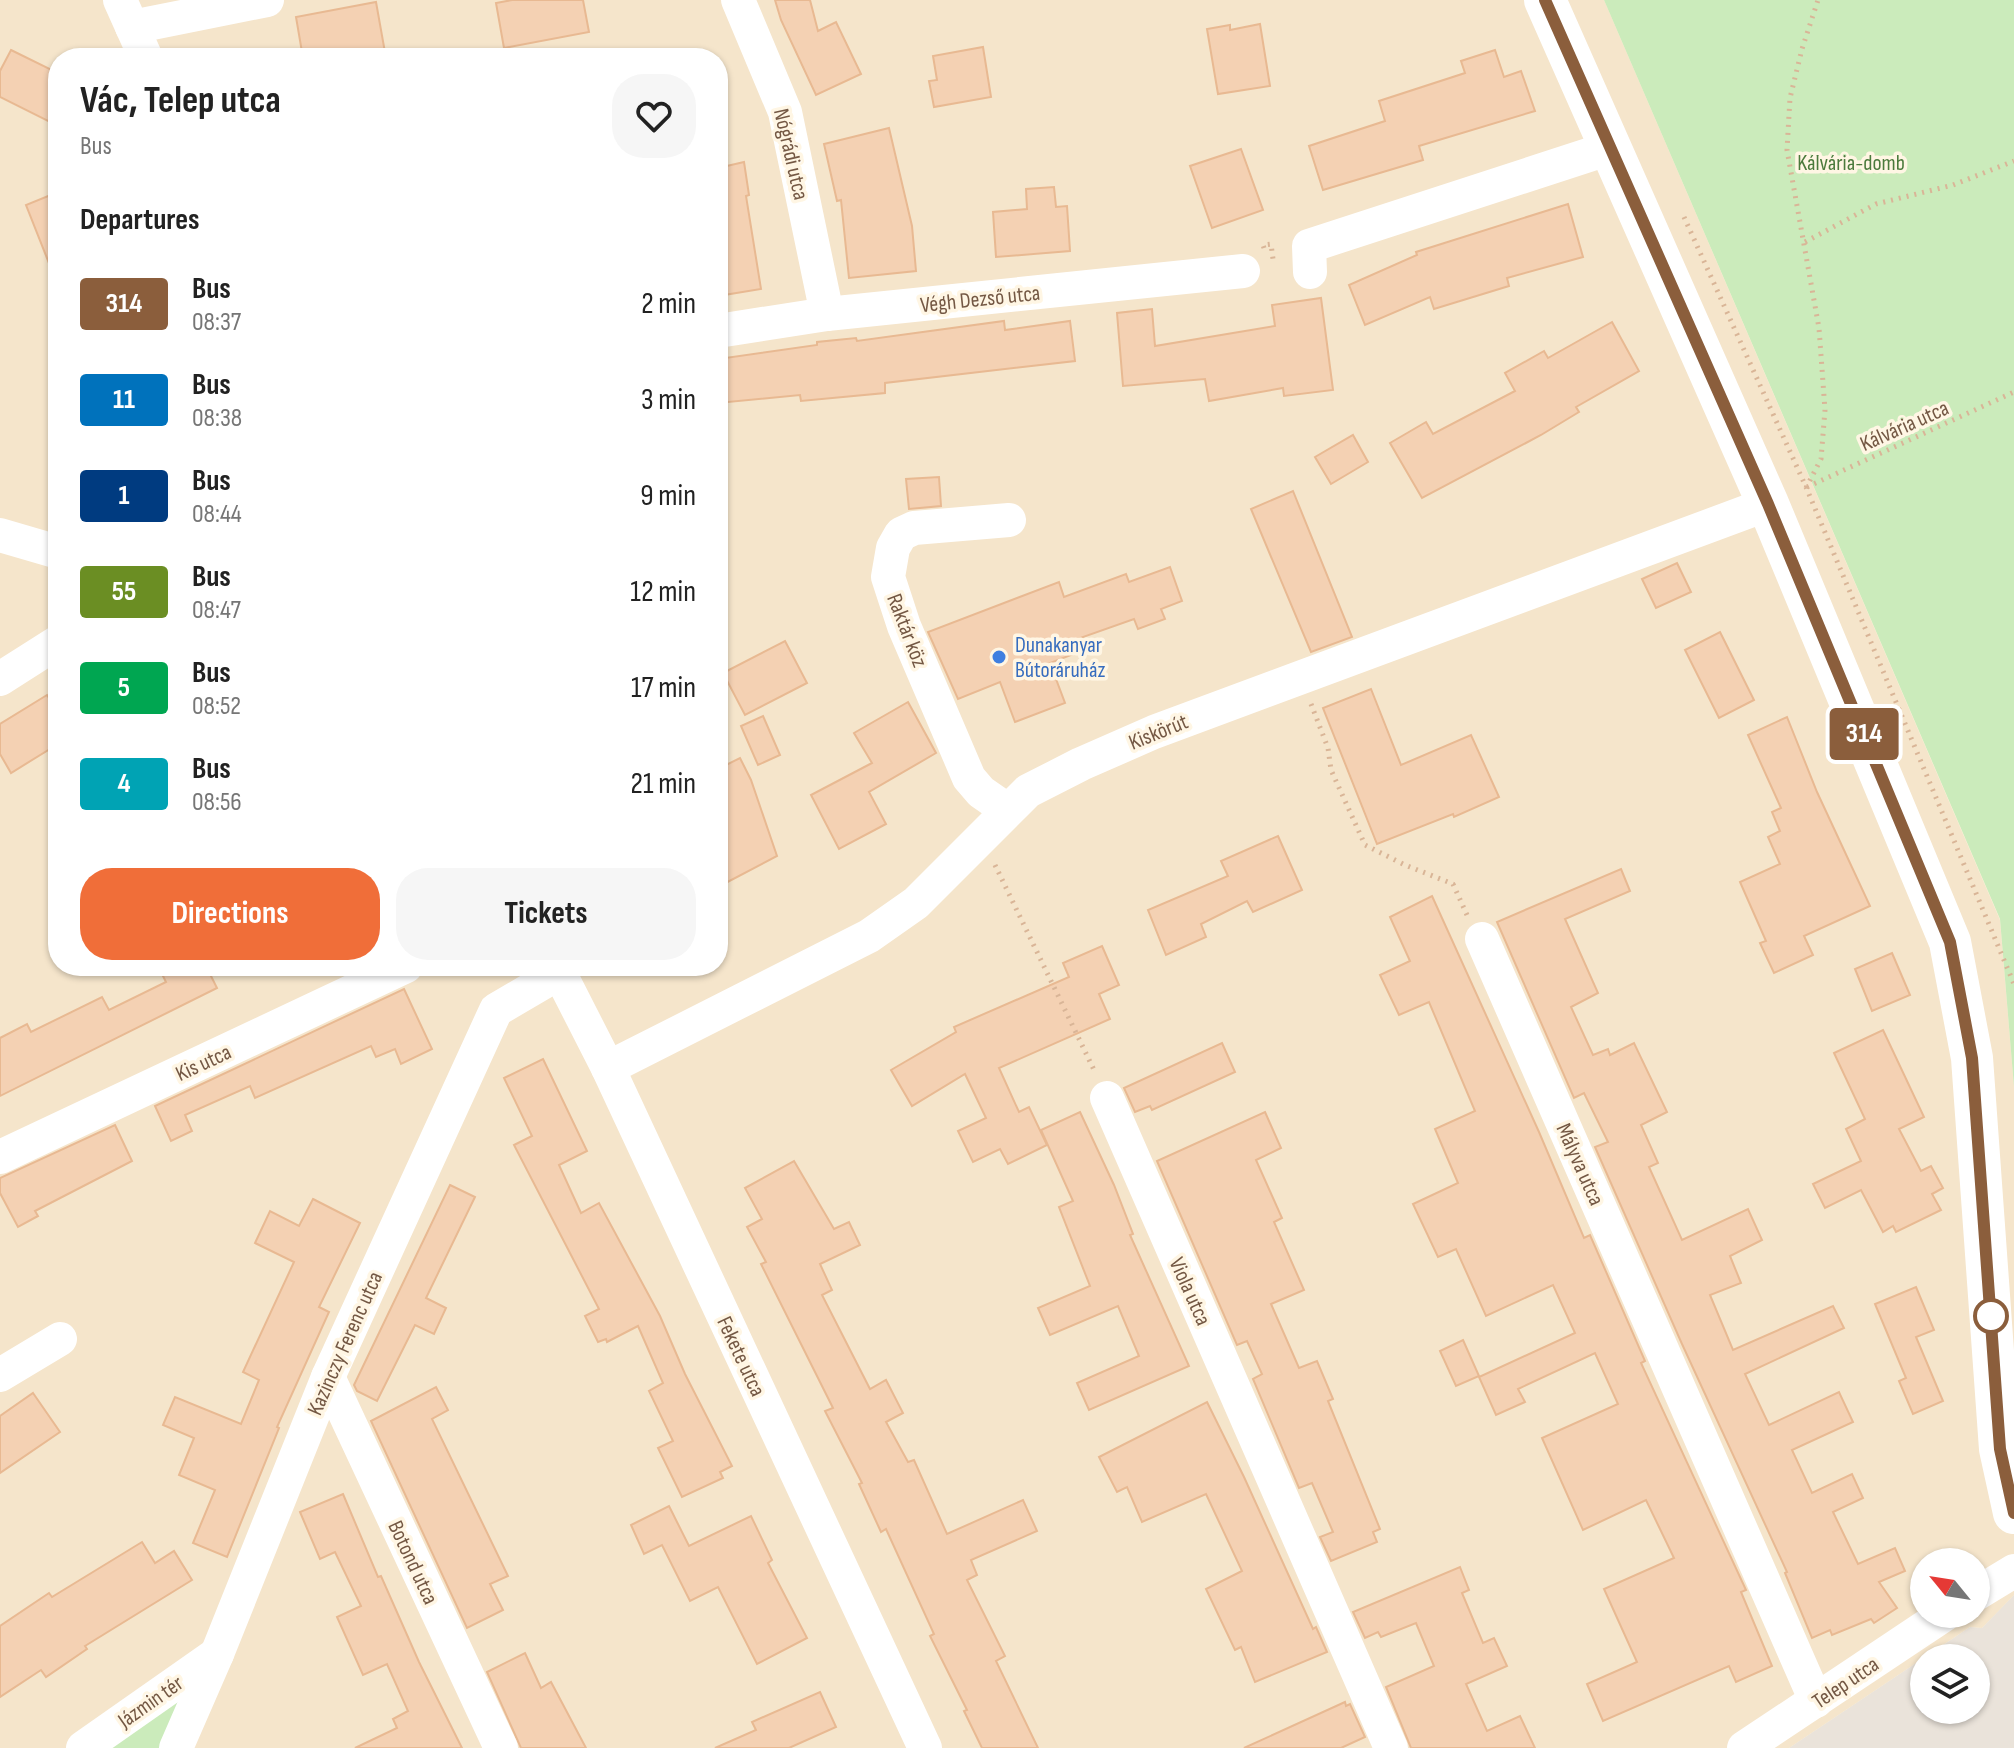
<!DOCTYPE html>
<meta charset="utf-8">
<style>
:root{--surface:#fff;--page:#f6f6f6;--text:#222;--muted:#767676;--accent:#f06e39}
body{margin:0;font-family:"Sofia Sans Condensed",sans-serif;background:var(--page);color:var(--text);height:100vh;display:flex;flex-direction:column;font-size:30px;white-space:nowrap}
*{box-sizing:border-box;margin:0}
p{font-size:26px;color:var(--muted)}
.icon{flex:none;width:44px;height:44px;fill:none;stroke:currentColor;stroke-width:2;stroke-linecap:round;stroke-linejoin:round}
.map{position:relative;flex:1;overflow:hidden}
.drawer{position:absolute;left:48px;top:48px;width:680px;height:928px;display:flex;flex-direction:column;background:var(--surface);border-radius:32px;box-shadow:0 2px 6px #0004}
.drawer>*{flex:none}
.badge{padding:0 16px;border-radius:6px;font-size:28px;line-height:52px}
.needle{width:52px;rotate:300deg}
.buttons{position:absolute;left:1910px;top:1548px;display:grid;gap:16px}
.buttons a{display:grid;place-items:center;width:80px;height:80px;border-radius:50%;background:var(--surface);box-shadow:0 2px 6px #0004;font-size:40px}
.map>.badge{position:absolute;translate:-50% -50%;box-shadow:0 0 0 4px #fff}
h2{padding:0 32px;font-size:30px;line-height:72px}
.round{display:grid;place-items:center;flex:none;width:84px;height:84px;border-radius:32px;background:var(--page)}
.headline{display:flex;align-items:center;justify-content:space-between;height:136px;padding:0 32px}
h1{font-size:38px;font-weight:700;line-height:60px}
.primary-button{display:flex;gap:16px;margin-top:auto;padding:16px 32px}
.primary-button a{flex:1;height:92px;border-radius:32px;background:var(--accent);color:#fff;font-size:32px;font-weight:700;line-height:92px;text-align:center}
.primary-button a+a{background:var(--page);color:var(--text)}
ul{padding:0;list-style:none}
li{display:flex;align-items:center;gap:24px;height:96px;padding:0 32px}
li div{flex:1}
li b{display:block;font-size:30px}
li em{font-style:normal}
li .badge{min-width:88px;font-weight:700;text-align:center}
.map>svg:first-child{display:block}
</style>
<div class="map">
<svg width="2014" height="1748" viewBox="0 0 2014 1748">
<rect width="100%" height="100%" fill="#fef3dd"/>
<path fill="#f5e5cb" fill-rule="evenodd" d="M 0,0 L 1604,0 L 2000,920 L 2014,1087 L 2014,1595 L 1982,1628 L 1970,1627 L 1789,1748 L 0,1748 ZM 58,58 L 718,58 L 718,966 L 58,966 ZM 1924,1562 L 1976,1562 L 1976,1614 L 1924,1614 Z"/>
<path fill="#eae3da" fill-rule="evenodd" d="M 2014,1595 L 2014,1748 L 1789,1748 L 1970,1627 L 1982,1628 ZM 1924,1658 L 1976,1658 L 1976,1710 L 1924,1710 Z"/>
<g fill="#cbebbb">
<polygon points="1604,0 2014,0 2014,1087 2000,919"/>
<polygon points="217,1654 176,1748 83,1748"/>
</g>
<g fill="#f4d1b3" stroke="#e8b992" stroke-width="2">
<polygon points="512,0 583,0 589,32 504,48 496,3"/>
<polygon points="775,0 810,0 818,31 836,22 861,74 816,95 781,20"/>
<polygon points="376,2 386,58 303,58 296,17"/>
<polygon points="1260,24 1270,86 1218,94 1207,29 1230,25 1230,30"/>
<polygon points="983,47 991,97 934,107 929,81 937,80 933,56"/>
<polygon points="11,50 58,73 58,126 0,97 0,71"/>
<polygon points="1495,50 1504,77 1521,71 1535,111 1419,146 1423,160 1323,190 1309,146 1385,121 1379,101 1465,73 1461,61"/>
<polygon points="889,128 912,226 916,271 849,278 841,200 837,201 824,144"/>
<polygon points="1241,149 1263,210 1212,228 1190,166"/>
<polygon points="744,162 749,195 746,196 761,289 718,296 718,168"/>
<polygon points="1054,187 1056,207 1067,206 1070,251 996,257 993,212 1027,209 1026,189"/>
<polygon points="58,192 58,281 56,281 26,205"/>
<polygon points="1568,204 1583,257 1507,278 1509,286 1434,309 1430,297 1365,325 1349,285 1417,255 1416,252"/>
<polygon points="1321,298 1333,390 1284,396 1283,388 1209,401 1205,379 1123,386 1117,313 1152,309 1155,346 1275,326 1272,305"/>
<polygon points="1004,321 1005,330 1070,321 1075,361 885,383 885,393 801,401 800,395 718,403 718,359 817,345 817,342 856,338 857,341"/>
<polygon points="1612,322 1639,371 1576,407 1579,412 1541,435 1422,498 1390,443 1426,422 1433,434 1515,391 1505,373 1544,351 1548,358"/>
<polygon points="1353,435 1368,462 1331,484 1315,457"/>
<polygon points="939,477 941,506 909,509 906,479"/>
<polygon points="1293,491 1352,637 1311,652 1251,509"/>
<polygon points="1677,563 1691,592 1656,608 1642,579"/>
<polygon points="1170,567 1182,601 1161,609 1165,619 1138,629 1134,619 1080,638 1084,650 1050,663 1065,703 1015,722 1000,682 958,699 928,632 1059,582 1064,597 1126,574 1129,582"/>
<polygon points="1720,632 1754,700 1719,718 1685,650"/>
<polygon points="785,641 807,683 745,715 723,673"/>
<polygon points="1371,689 1401,765 1471,735 1499,797 1454,817 1453,814 1377,844 1323,708"/>
<polygon points="47,695 58,712 58,744 11,773 0,754 0,724"/>
<polygon points="908,702 936,753 869,792 886,824 839,849 811,795 872,763 854,733"/>
<polygon points="763,716 780,755 758,765 741,726"/>
<polygon points="1787,717 1817,792 1870,906 1804,936 1813,955 1774,973 1760,943 1766,941 1740,882 1780,864 1768,837 1780,831 1772,812 1781,808 1748,735"/>
<polygon points="740,758 751,780 777,856 718,887 718,769"/>
<polygon points="1278,836 1302,890 1253,912 1247,901 1201,924 1206,937 1166,955 1148,910 1228,876 1221,861"/>
<polygon points="1621,869 1630,891 1565,919 1598,993 1571,1007 1593,1055 1608,1049 1610,1055 1634,1043 1667,1112 1641,1125 1658,1163 1649,1167 1682,1240 1748,1209 1762,1240 1730,1256 1741,1283 1710,1295 1733,1350 1833,1306 1844,1328 1745,1374 1769,1425 1839,1392 1853,1422 1792,1450 1812,1493 1852,1474 1863,1498 1833,1512 1858,1564 1895,1548 1905,1571 1879,1582 1897,1608 1874,1623 1871,1619 1832,1635 1830,1630 1812,1638 1785,1573 1787,1572 1682,1344 1595,1147 1608,1142 1584,1093 1574,1098 1497,922"/>
<polygon points="1432,896 1539,1132 1584,1238 1590,1235 1645,1361 1641,1363 1746,1590 1741,1592 1772,1666 1736,1682 1729,1666 1603,1721 1587,1684 1637,1662 1604,1589 1674,1558 1646,1500 1583,1530 1542,1438 1618,1404 1595,1353 1518,1389 1525,1402 1496,1415 1479,1377 1575,1333 1553,1285 1486,1316 1456,1249 1438,1257 1413,1204 1458,1183 1435,1129 1475,1111 1429,1002 1399,1015 1380,975 1410,961 1390,917"/>
<polygon points="1102,946 1119,985 1099,994 1110,1019 999,1068 1019,1112 1029,1107 1047,1145 1008,1164 1000,1149 973,1162 958,1131 986,1118 965,1074 912,1106 891,1070 956,1032 954,1027 1069,977 1063,963"/>
<polygon points="1892,953 1910,995 1872,1011 1855,969"/>
<polygon points="158,966 206,966 217,988 0,1096 0,1038 27,1024 31,1032 102,997 109,1010 166,982"/>
<polygon points="404,989 432,1049 401,1064 395,1049 376,1057 371,1046 255,1098 250,1086 185,1115 192,1131 171,1141 155,1106"/>
<polygon points="1883,1030 1924,1117 1899,1129 1921,1171 1931,1166 1943,1188 1932,1194 1941,1210 1896,1232 1893,1226 1883,1232 1861,1190 1825,1208 1813,1184 1861,1161 1846,1129 1865,1119 1834,1053"/>
<polygon points="1222,1043 1235,1072 1152,1110 1150,1106 1135,1112 1124,1088"/>
<polygon points="543,1059 587,1151 559,1165 581,1213 599,1203 660,1316 685,1374 732,1466 720,1472 723,1478 682,1497 658,1448 673,1441 649,1391 663,1383 638,1326 607,1342 606,1339 598,1342 585,1316 599,1309 514,1145 532,1136 504,1078"/>
<polygon points="1080,1112 1114,1185 1133,1234 1130,1235 1189,1366 1089,1410 1077,1383 1139,1356 1118,1306 1050,1335 1038,1308 1090,1286 1059,1207 1073,1201 1041,1130"/>
<polygon points="1265,1112 1281,1148 1256,1160 1282,1218 1274,1222 1304,1290 1271,1304 1299,1368 1317,1361 1333,1399 1328,1401 1380,1529 1373,1532 1377,1542 1331,1561 1320,1537 1333,1532 1312,1483 1299,1488 1253,1379 1262,1374 1247,1341 1237,1345 1157,1161"/>
<polygon points="115,1125 132,1161 35,1211 38,1216 18,1227 0,1193 0,1178"/>
<polygon points="794,1161 834,1229 849,1222 860,1245 820,1264 832,1290 822,1295 870,1389 886,1380 903,1413 886,1422 908,1462 914,1460 947,1534 1023,1500 1037,1531 971,1560 977,1575 967,1580 1005,1656 996,1661 1038,1748 982,1748 964,1711 967,1710 930,1636 934,1634 886,1529 881,1532 859,1484 862,1483 825,1411 833,1408 761,1264 766,1262 747,1227 762,1219 745,1188"/>
<polygon points="450,1185 475,1197 426,1298 446,1308 434,1334 415,1325 377,1401 357,1391 354,1385"/>
<polygon points="313,1199 360,1223 319,1307 329,1312 277,1427 279,1428 227,1557 193,1543 215,1490 179,1475 194,1438 163,1425 175,1397 241,1424 259,1380 243,1372 294,1262 255,1243 270,1211 299,1226"/>
<polygon points="1916,1287 1934,1330 1916,1337 1943,1401 1913,1414 1899,1381 1906,1378 1875,1304"/>
<polygon points="1463,1340 1479,1376 1456,1386 1440,1351"/>
<polygon points="436,1387 448,1410 432,1419 508,1576 490,1584 503,1610 467,1628 371,1421"/>
<polygon points="33,1393 60,1432 0,1473 0,1416"/>
<polygon points="1207,1402 1244,1477 1313,1629 1316,1627 1327,1652 1255,1682 1241,1647 1235,1650 1206,1589 1242,1571 1206,1494 1142,1522 1127,1487 1117,1492 1099,1457"/>
<polygon points="343,1494 378,1577 381,1576 419,1662 462,1748 355,1748 397,1728 393,1719 408,1711 387,1664 363,1675 337,1617 361,1606 335,1552 320,1559 300,1512"/>
<polygon points="669,1506 689,1546 751,1516 772,1560 768,1563 807,1638 757,1664 718,1587 690,1601 662,1545 644,1554 631,1525"/>
<polygon points="142,1542 155,1563 174,1551 192,1580 85,1646 87,1649 46,1677 41,1670 0,1697 0,1626 49,1593 52,1597"/>
<polygon points="1460,1567 1469,1590 1462,1593 1483,1643 1494,1638 1507,1666 1466,1684 1487,1731 1520,1716 1535,1748 1411,1748 1386,1687 1434,1666 1416,1623 1381,1637 1378,1632 1365,1638 1353,1612"/>
<polygon points="525,1653 541,1688 551,1682 586,1748 521,1748 487,1672"/>
<polygon points="820,1692 836,1727 789,1748 715,1748 756,1730 752,1722"/>
<polygon points="1345,1702 1346,1706 1350,1704 1365,1737 1341,1748 1244,1748"/>
</g>
<g fill="none" stroke-linecap="round" stroke-linejoin="round">
<g stroke="#d9b597" stroke-width="5" stroke-dasharray="2 6" stroke-linecap="butt">
<polyline points="1684,217 1806,487 2014,984"/>
<polyline points="1805,242 1876,204 1953,185 2014,161"/>
<polyline points="1264,248 1263,245 1271,244 1273,259"/>
<polyline points="1807,487 2014,392"/>
<polyline points="1806,488 1821,459 1825,410 1819,328 1787,150 1790,98 1802,49 1818,0"/>
<polyline points="1311,704 1328,748 1331,770 1365,845 1405,865 1453,884 1467,915"/>
<polyline points="995,865 1095,1072"/>
</g>
<g stroke="#fff" stroke-width="34">
<polyline points="120,0 146,58"/>
<polyline points="738,0 785,112 827,314"/>
<polyline points="132,27 267,0"/>
<polyline points="1310,272 1309,246 1610,148"/>
<polyline points="718,331 827,314 1243,271"/>
<polyline points="0,535 58,552"/>
<polyline points="0,679 58,642"/>
<polyline points="1007,810 981,792 969,778 904,626 888,577 893,548 901,534 914,528 1009,520"/>
<polyline points="1482,939 1816,1701"/>
<polyline points="556,966 608,1068 925,1748"/>
<polyline points="608,1068 869,936 916,903 1028,791 1081,764 1154,732 1768,504"/>
<polyline points="1107,1098 1391,1748"/>
<polyline points="0,1157 406,966"/>
<polyline points="0,1375 60,1339"/>
<polyline points="328,1377 501,1748"/>
<polyline points="1976,1594 2014,1571"/>
<polyline points="83,1748 217,1654"/>
<polyline points="176,1748 217,1654 328,1377 496,1010 559,973"/>
<polyline points="1744,1748 1945,1614"/>
</g>
<polyline stroke="#fff" stroke-width="42" points="1545,0 1768,504 1950,942 1972,1058 2000,1449 2014,1513"/>
</g>
<g fill="none" stroke-linecap="round" stroke-linejoin="round">
<g stroke="#fff" stroke-width="18">
<polyline id="line" points="1545,0 1768,504 1950,942 1972,1058 2000,1449 2014,1513"/>
</g>
<use href="#line" stroke="#8b5e3c" stroke-width="12"/>
</g>
<circle fill="#3f7fe0" stroke="#fff6e4" stroke-width="3" cx="999" cy="657" r="8"/>
<circle fill="#fff" stroke="#8b5e3c" stroke-width="4" cx="1991" cy="1316" r="16"/>
<g text-anchor="middle" stroke-width="7" stroke-linejoin="round" paint-order="stroke">
<g font-size="22" fill="#745844" stroke="#fff6e4">
<text transform="translate(792 154) rotate(77)" y="8">Nógrádi utca</text>
<text transform="translate(980 298) rotate(-6)" y="8">Végh Dezső utca</text>
<text transform="translate(1904 425) rotate(-24)" y="8">Kálvária utca</text>
<text transform="translate(908 630) rotate(69)" y="8">Raktár köz</text>
<text transform="translate(1158 731) rotate(-22)" y="8">Kiskörút</text>
<text transform="translate(203 1062) rotate(-25)" y="8">Kis utca</text>
<text transform="translate(1581 1164) rotate(66)" y="8">Mályva utca</text>
<text transform="translate(1191 1291) rotate(66)" y="8">Viola utca</text>
<text transform="translate(344 1343) rotate(-66)" y="8">Kazinczy Ferenc utca</text>
<text transform="translate(742 1356) rotate(65)" y="8">Fekete utca</text>
<text transform="translate(414 1562) rotate(65)" y="8">Botond utca</text>
<text transform="translate(1845 1682) rotate(-34)" y="8">Telep utca</text>
<text transform="translate(150 1701) rotate(-35)" y="8">Jázmin tér</text>
</g>
<g font-size="22" fill="#4b7a3c" stroke="#fff6e4">
<text x="1851" y="170">Kálvária-domb</text>
</g>
<g font-size="22" fill="#366cbe" stroke="#fff6e4" text-anchor="start">
<text x="1015" y="652">Dunakanyar<tspan x="1015" dy="25">Bútoráruház</tspan></text>
</g>
</g>
</svg>
<div class="buttons">
<a><svg class="needle" viewBox="-14 -14 28 28"><path d="M0-13l5 13h-10z" fill="#e53935"/><path d="M0 13l5-13h-10z" fill="#767676"/></svg></a>
<a><svg class="icon" aria-label="layers" viewBox="0 0 24 24"><path d="M12 4l9 5-9 5-9-5zM3 14l9 5 9-5"/></svg></a>
</div>
<b class="badge" style="left:1864px;top:734px;background:#8b5e3c;color:#fff">314</b>
<section class="drawer">
<div class="headline"><div><h1>Vác, Telep utca</h1><p>Bus</p></div><a class="round"><svg class="icon" aria-label="heart" viewBox="0 0 24 24"><path d="M12 20l-8-8c-3-5 5-10 8-4 3-6 11-1 8 4z"/></svg></a></div>
<h2>Departures</h2>
<ul>
<li><span class="badge" style="background:#8b5e3c;color:#fff">314</span><div><b>Bus</b><p>08:37</p></div><em>2 min</em></li>
<li><span class="badge" style="background:#0072bc;color:#fff">11</span><div><b>Bus</b><p>08:38</p></div><em>3 min</em></li>
<li><span class="badge" style="background:#003b80;color:#fff">1</span><div><b>Bus</b><p>08:44</p></div><em>9 min</em></li>
<li><span class="badge" style="background:#6b8e23;color:#fff">55</span><div><b>Bus</b><p>08:47</p></div><em>12 min</em></li>
<li><span class="badge" style="background:#00a651;color:#fff">5</span><div><b>Bus</b><p>08:52</p></div><em>17 min</em></li>
<li><span class="badge" style="background:#00a3b4;color:#fff">4</span><div><b>Bus</b><p>08:56</p></div><em>21 min</em></li>
</ul>
<div class="primary-button"><a>Directions</a><a>Tickets</a></div>
</section>
</div>
